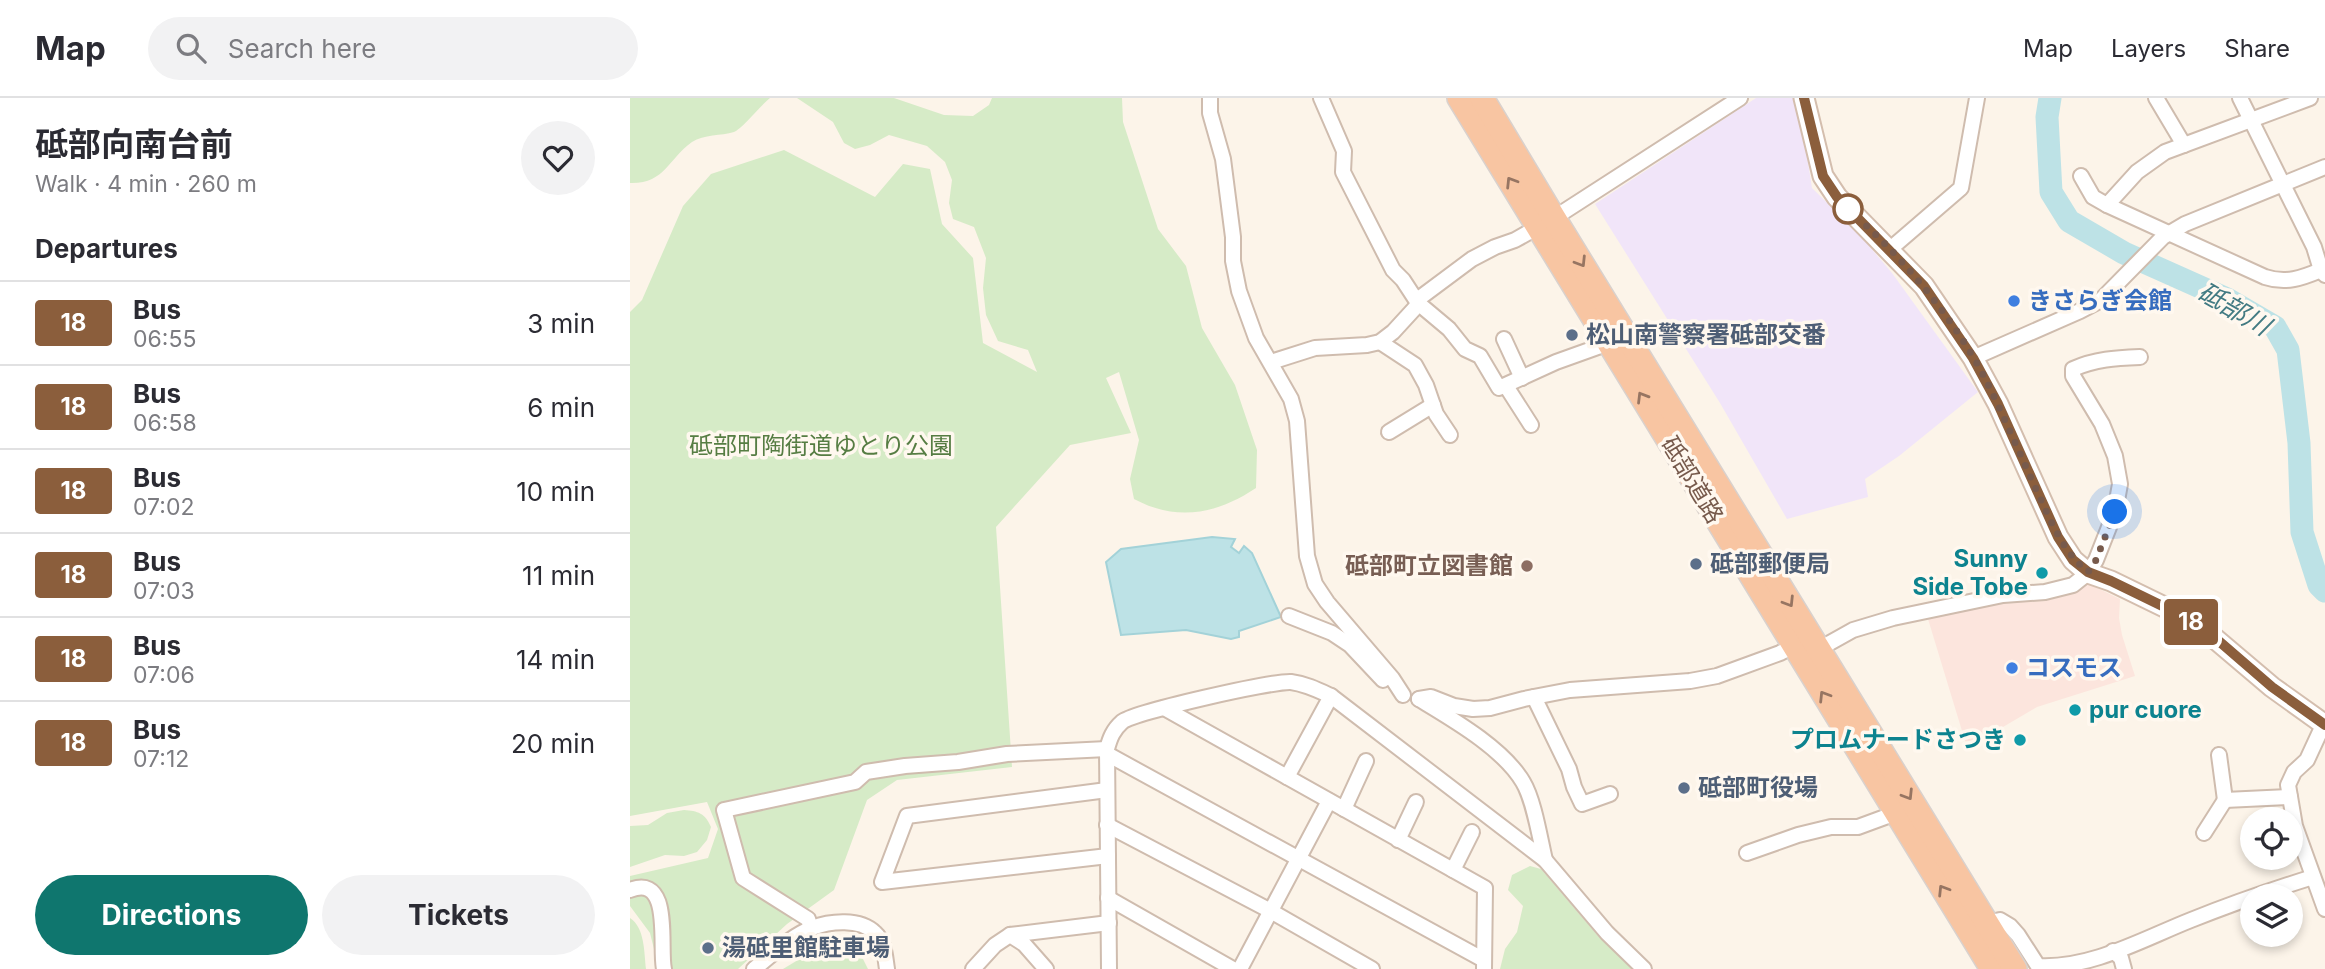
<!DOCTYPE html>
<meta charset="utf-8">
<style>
:root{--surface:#fff;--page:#f2f2f3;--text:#2b2b33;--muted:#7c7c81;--line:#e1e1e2;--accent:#0f766e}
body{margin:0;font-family:Inter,"Noto Sans JP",sans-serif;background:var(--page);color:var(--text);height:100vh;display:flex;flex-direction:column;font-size:26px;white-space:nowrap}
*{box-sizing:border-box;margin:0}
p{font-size:23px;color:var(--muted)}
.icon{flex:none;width:38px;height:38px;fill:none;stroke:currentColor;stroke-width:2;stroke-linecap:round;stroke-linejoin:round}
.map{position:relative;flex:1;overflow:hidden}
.drawer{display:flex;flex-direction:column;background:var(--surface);width:630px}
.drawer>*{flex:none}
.badge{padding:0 14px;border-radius:5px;font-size:24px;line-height:46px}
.controls{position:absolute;left:1610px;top:709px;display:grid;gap:14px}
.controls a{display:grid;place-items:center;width:63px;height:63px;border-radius:50%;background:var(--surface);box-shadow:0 4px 10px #0003;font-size:35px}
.you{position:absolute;width:35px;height:35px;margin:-18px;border:5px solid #fff;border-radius:50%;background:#1a73e8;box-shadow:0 0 0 10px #1a73e833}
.map>.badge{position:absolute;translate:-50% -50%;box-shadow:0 0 0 4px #fff}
h2{padding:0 35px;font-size:26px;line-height:63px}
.round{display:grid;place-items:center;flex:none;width:74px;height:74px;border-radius:37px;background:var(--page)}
.overview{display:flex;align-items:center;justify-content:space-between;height:119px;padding:0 35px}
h1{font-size:33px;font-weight:700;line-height:52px}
.button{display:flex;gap:14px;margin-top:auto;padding:14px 35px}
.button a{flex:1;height:80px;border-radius:42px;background:var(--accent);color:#fff;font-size:28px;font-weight:700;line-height:80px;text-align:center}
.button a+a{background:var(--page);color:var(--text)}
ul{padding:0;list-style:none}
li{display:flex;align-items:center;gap:21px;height:84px;padding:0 35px;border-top:2px solid var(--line)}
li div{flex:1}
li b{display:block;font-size:26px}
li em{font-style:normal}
li .badge{min-width:77px;font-weight:700;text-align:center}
header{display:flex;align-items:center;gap:42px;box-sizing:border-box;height:98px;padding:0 35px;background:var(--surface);border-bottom:2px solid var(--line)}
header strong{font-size:33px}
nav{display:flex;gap:38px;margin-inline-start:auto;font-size:24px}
.search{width:490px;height:63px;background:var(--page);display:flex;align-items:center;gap:18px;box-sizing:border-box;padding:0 24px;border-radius:38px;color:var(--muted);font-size:26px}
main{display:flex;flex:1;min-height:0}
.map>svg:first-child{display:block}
</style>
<header>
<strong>Map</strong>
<div class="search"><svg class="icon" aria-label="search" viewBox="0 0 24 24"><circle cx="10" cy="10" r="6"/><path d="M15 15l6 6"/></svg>Search here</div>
<nav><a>Map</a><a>Layers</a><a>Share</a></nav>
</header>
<main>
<section class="drawer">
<div class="overview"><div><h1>砥部向南台前</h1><p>Walk · 4 min · 260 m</p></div><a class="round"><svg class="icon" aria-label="heart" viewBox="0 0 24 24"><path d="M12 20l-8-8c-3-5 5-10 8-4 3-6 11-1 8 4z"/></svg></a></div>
<h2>Departures</h2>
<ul>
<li><span class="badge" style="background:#8b5e3c;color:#fff">18</span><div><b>Bus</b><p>06:55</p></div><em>3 min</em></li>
<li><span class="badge" style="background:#8b5e3c;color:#fff">18</span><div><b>Bus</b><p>06:58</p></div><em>6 min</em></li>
<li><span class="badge" style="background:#8b5e3c;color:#fff">18</span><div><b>Bus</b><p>07:02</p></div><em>10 min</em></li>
<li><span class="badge" style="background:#8b5e3c;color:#fff">18</span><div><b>Bus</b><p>07:03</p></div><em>11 min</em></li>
<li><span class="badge" style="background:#8b5e3c;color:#fff">18</span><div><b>Bus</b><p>07:06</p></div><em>14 min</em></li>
<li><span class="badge" style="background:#8b5e3c;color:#fff">18</span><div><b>Bus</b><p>07:12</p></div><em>20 min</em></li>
</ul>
<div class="button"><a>Directions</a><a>Tickets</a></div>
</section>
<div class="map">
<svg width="1695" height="871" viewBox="0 0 1695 871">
<rect width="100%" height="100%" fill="#fcf4e9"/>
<polygon fill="#fce5dd" points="1459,486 1490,501 1489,520 1492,537 1505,578 1407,609 1356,639 1336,646 1298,521 1355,507 1430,498"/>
<polygon fill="#f1e5f9" points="1126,0 1168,0 1182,90 1229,136 1262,175 1348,294 1269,358 1235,381 1238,399 1157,421 1090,305 965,106"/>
<g fill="#d6ebc7">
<path d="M 0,0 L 140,0 C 131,7 111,32 104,34 C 91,38 74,36 62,44 C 38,61 35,86 0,85 Z"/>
<path d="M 167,0 L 264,0 L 314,17 L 343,18 L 359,7 L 362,0 L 492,0 L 493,24 L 528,131 L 556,168 L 572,230 L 605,287 L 627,352 L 626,390 C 587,416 547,424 504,401 L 500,381 L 509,342 L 489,274 L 476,280 L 501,335 L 440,347 L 366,429 L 382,669 L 267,682 L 237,702 L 204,792 L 157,826 L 108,871 L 29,871 L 20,835 L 0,808 L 0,778 L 78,760 L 88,731 L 77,704 L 0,718 L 0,214 L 12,202 L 53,108 L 81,76 L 154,52 L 245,99 L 273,66 L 300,71 L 312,126 L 343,160 L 353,245 L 407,274 L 398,252 L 368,243 L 356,217 L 353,190 L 356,160 L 344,129 L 323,121 L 319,105 L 322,82 L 315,64 L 297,48 L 259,37 L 240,47 L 225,51 L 214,45 L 203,24 Z"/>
<path d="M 54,712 C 68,713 75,715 81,729 L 77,742 L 67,754 L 54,758 L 35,757 L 0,769 L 0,728 L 18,727 L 37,715 Z"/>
<polygon points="900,768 911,771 968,838 1003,871 870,871 875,851 887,834 893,808 878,792 882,777"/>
<path d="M 0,820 C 15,830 14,854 16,871 L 0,871 Z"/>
<polygon points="200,850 233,861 238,871 153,871 178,856"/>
</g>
<polygon fill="#bde2e6" stroke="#a3d2d8" stroke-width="2" points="582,439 605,441 601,449 609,455 614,448 622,455 651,519 609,533 609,539 601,541 556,532 491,537 476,464 491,451"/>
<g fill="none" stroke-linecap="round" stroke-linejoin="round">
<polyline stroke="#bde2e6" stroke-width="23" points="1420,0 1417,19 1421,94 1439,123 1494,155 1597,201 1645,229 1658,252 1669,345 1672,434 1689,487 1695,493"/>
<g stroke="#cfbcae" stroke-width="18">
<g id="minor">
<polyline points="580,0 580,15 593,61 603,139 603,163 609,193 626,240 661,301 667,323 677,458 685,486 697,504 762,580 773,597"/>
<polyline points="691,0 714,53 713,74 763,172 773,182 788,205 819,231 835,251 850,258 869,290 926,264 979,245"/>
<polyline points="1526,0 1554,47"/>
<polyline points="1610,0 1684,149 1691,172 1695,177"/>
<path d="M 1451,78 L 1463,99 L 1477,107 L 1635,179 C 1656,186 1672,180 1691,172"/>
<polyline points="1477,107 1507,74 1535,54 1680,0"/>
<polyline points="1259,152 1331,90 1347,0"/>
<polyline points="874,241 892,280"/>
<polyline points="750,244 785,267 796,287 806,316 820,337"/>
<polyline points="1343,260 1450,213 1471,202 1533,139 1555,126 1695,69"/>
<polyline points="641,264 685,250 737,247 750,244 763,234 785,210 791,199 842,161 865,149 885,142 924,120 1110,0"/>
<polyline points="876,288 901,327"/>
<polyline points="759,334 803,307"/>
<polyline points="659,518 702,535 720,547 753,582"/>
<polyline points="904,599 939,671 944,689 952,706 980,696"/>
<path d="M 789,601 L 801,599 L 824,608 L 843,611 L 860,610 L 894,601 L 940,592 L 1060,583 L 1087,578 L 1150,555 L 1163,548 L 1189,551 L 1223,532 L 1263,520 L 1373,497 L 1415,494 L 1443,487 L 1458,475 L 1466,462 L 1485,414 L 1490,386 L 1485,358 L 1472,326 L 1443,278 L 1443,271 C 1465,261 1486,260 1510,259"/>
<path d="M 789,601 C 822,621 873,650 893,684 C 904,702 910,741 915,762"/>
<polyline points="534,610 855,790 854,871"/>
<polyline points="1695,623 1677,662 1664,674 1658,687 1665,728 1695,811"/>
<polyline points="477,656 854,862"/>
<polyline points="1589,657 1595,702 1660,699"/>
<polyline points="657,679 701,598"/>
<polyline points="477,692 277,718 252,784 478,758"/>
<polyline points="714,711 736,663"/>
<polyline points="477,727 639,812 742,871"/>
<polyline points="1574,735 1595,702"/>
<polyline points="768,742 786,704"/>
<polyline points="1117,755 1168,737 1201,729 1228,729 1266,715"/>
<polyline points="823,772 842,734"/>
<path d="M 0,792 C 43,775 29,850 34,871"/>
<polyline points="478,800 603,871"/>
<path d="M 1353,826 L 1370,822 L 1380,828 L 1388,837 L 1408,868 C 1461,871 1513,841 1561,822 C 1601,806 1641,792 1683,779"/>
<polyline points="181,830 178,821 113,780 94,712 225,684 236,674 275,668 328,664 377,656 477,651"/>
<polyline points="380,837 479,825"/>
<polyline points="1483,853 1491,860 1494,871"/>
<path d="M 124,871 C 142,857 161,838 182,830 C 200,823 230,820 245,835 C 255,844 255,859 257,871"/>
<polyline points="343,871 365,847 380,837 394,846 416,871"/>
<path d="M 479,871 L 477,651 C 480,640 483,632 492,624 C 504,614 642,583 661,584 C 676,586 688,592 701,598 L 915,762 L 977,835 L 1014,871"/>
<polyline points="610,871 699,703"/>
</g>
</g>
<g stroke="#d4beae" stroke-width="23">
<polyline id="secondary" points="1174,0 1193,78 1207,99 1294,188 1343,260 1368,306 1428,439 1443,462 1458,475 1481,483 1555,519 1583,539 1642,589 1695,627"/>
</g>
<g stroke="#d9d1cd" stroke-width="26">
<g id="trunk">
<polyline points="829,0 1362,871"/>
<polyline points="852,0 924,120 1385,871"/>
</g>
</g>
<use href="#minor" stroke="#fff" stroke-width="14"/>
<use href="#secondary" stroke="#fff" stroke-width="19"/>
<use href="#trunk" stroke="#f8c5a2" stroke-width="23"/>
</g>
<defs><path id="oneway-chevron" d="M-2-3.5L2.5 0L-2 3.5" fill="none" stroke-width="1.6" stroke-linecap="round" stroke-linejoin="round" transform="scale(1.75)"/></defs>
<g stroke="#977562">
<use href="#oneway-chevron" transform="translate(881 84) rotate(-122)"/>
<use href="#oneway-chevron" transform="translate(951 164) rotate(58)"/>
<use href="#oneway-chevron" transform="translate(1012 299) rotate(-121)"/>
<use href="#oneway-chevron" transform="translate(1159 504) rotate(58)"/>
<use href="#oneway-chevron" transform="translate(1194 598) rotate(-122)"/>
<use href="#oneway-chevron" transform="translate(1278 697) rotate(58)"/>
<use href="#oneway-chevron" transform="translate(1313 792) rotate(-122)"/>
</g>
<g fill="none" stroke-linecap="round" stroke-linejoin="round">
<g stroke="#fff" stroke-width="16">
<polyline id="line" points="1174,0 1193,78 1207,99 1294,188 1343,260 1368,306 1428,439 1443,462 1458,474 1481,483 1555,519 1583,538 1642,589 1695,627"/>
</g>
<use href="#line" stroke="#8b5e3c" stroke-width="10"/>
<path stroke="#775a4c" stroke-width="7" stroke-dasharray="0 12.6" d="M 1218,111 C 1270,156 1324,220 1356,282 C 1373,317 1389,353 1405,389 C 1420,420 1431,452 1458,474 L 1466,462 L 1485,414"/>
</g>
<circle fill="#fff" stroke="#8b5e3c" stroke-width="3.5" cx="1218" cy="111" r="14"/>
<g fill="#3f7fe0" stroke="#fff8ef" stroke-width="2.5">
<circle cx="1384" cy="203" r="7"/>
<circle cx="1382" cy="570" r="7"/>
</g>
<g fill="#5c6f8a" stroke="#fff8ef" stroke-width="2.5">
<circle cx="942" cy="237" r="7"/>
<circle cx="1066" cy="466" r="7"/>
<circle cx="1054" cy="690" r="7"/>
<circle cx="78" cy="850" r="7"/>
</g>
<circle fill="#8d6e63" stroke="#fff8ef" stroke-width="2.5" cx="897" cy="468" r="7"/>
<g fill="#0f9aa8" stroke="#fff8ef" stroke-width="2.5">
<circle cx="1412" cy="475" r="7"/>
<circle cx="1445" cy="612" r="7"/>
<circle cx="1390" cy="642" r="7"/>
</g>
<g text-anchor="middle" stroke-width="7" stroke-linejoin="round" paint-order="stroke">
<g font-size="24" font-weight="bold" fill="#366cbe" stroke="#fff8ef" text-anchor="start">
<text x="1398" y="211">きさらぎ会館</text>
<text x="1396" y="578">コスモス</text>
</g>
<g font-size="24" font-weight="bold" fill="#4e5e75" stroke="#fff8ef" text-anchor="start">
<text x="956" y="245">松山南警察署砥部交番</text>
<text x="1080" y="474">砥部郵便局</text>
<text x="1068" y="698">砥部町役場</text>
<text x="92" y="858">湯砥里館駐車場</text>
</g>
<g font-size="24" fill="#567d43" stroke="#fff8ef">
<text x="191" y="356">砥部町陶街道ゆとり公園</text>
</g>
<g font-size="24" fill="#775a4c" stroke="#fff8ef">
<text transform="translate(1062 382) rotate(59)" y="8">砥部道路</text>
</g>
<g font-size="24" font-weight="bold" fill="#0d838f" stroke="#fff8ef" text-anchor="end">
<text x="1398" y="469">Sunny<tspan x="1398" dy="28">Side Tobe</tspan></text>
<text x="1459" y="620" text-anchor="start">pur cuore</text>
<text x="1376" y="650">プロムナードさつき</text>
</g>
<g font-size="24" font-weight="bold" fill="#785e54" stroke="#fff8ef" text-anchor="end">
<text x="883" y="476">砥部町立図書館</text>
</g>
<g font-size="26" font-style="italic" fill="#437b83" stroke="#fff8ef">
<text transform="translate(1604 211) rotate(30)" y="9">砥部川</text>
</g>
</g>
</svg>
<div class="controls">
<a><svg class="icon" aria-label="locate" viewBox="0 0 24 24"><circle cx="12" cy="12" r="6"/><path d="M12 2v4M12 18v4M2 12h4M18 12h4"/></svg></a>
<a><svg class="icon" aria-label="layers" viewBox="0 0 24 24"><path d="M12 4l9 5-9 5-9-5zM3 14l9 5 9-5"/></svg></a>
</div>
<div class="you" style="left:1485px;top:414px"></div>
<b class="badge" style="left:1561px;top:524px;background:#8b5e3c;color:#fff">18</b>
</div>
</main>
